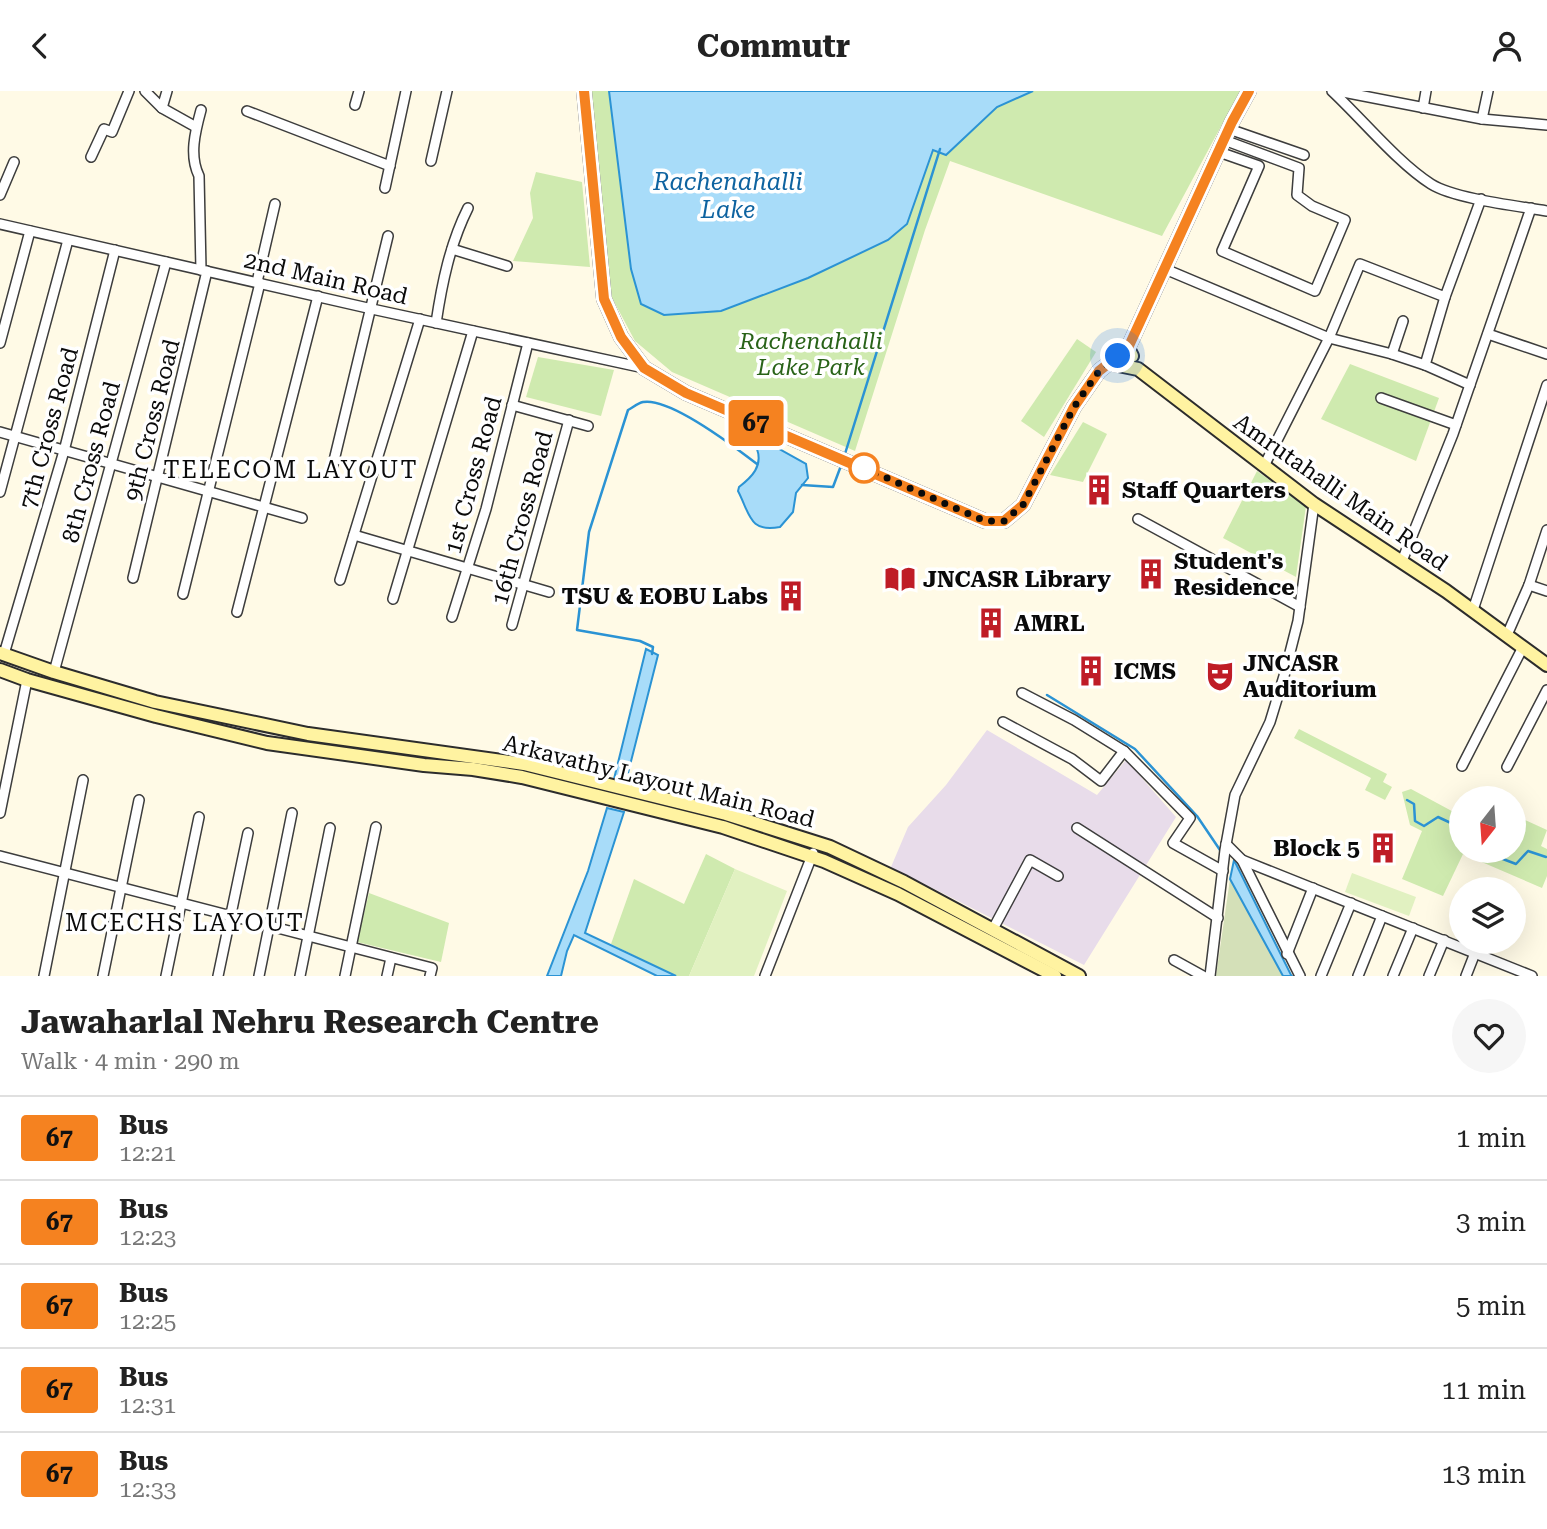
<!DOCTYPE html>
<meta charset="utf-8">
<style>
:root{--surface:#fff;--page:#f6f6f6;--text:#222;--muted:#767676;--line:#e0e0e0}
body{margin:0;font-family:"Roboto Serif",serif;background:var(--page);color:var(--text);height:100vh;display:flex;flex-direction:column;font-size:26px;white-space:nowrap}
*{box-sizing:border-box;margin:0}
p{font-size:23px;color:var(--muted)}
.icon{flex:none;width:38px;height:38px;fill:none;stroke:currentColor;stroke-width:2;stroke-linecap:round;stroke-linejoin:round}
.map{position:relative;height:885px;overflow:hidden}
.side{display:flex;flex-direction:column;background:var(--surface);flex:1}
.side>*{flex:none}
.badge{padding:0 14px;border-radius:5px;font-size:24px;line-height:46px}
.needle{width:46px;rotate:197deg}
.tools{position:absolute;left:1449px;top:695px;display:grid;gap:14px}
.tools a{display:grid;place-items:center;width:77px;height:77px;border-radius:50%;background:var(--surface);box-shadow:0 7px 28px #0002;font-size:35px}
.you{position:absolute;width:35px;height:35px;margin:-18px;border:5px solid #fff;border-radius:50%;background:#1a73e8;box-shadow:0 0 0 10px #1a73e833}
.map>.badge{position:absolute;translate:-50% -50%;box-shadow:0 0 0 4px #fff}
.round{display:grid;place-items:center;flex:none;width:74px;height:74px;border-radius:37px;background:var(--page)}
.overview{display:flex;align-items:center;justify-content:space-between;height:119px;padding:0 21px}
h1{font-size:33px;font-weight:700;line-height:52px}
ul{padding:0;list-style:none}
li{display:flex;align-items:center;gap:21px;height:84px;padding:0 21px;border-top:2px solid var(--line)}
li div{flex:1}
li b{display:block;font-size:26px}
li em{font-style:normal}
li .badge{min-width:77px;font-weight:700;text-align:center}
header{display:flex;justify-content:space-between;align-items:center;height:91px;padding:0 21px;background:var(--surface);font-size:32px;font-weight:700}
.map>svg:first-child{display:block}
</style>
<header><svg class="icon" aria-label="back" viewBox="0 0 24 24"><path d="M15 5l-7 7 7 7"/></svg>Commutr<svg class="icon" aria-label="person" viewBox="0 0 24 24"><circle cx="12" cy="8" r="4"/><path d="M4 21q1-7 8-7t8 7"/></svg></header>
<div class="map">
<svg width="1547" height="885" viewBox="0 0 1547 885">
<rect width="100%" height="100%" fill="#fffae6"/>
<polygon fill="#e8dcea" points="987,639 1097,704 1126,669 1176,726 1084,874 891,776 908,736 946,694"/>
<g fill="#cfeaaf">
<polygon points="589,0 609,0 631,178 721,220 808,187 888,149 907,133 933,59 946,64 997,16 1033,0 1240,0 1162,145 950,70 925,139 855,360 672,281 635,250 611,205"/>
<polygon points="536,81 582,91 590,176 513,170 533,127 530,102"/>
<polygon points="1077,248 1096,261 1044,346 1021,330"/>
<polygon points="538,266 614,279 601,325 526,306"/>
<polygon points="1350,273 1439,307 1416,370 1321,328"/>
<polygon points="1083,331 1107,343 1083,391 1050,384"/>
<polygon points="1257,380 1306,415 1296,486 1223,447"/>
<polygon points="1299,638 1387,683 1383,691 1392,696 1385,709 1365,699 1371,687 1294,647"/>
<polygon points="1411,698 1461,725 1461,760 1514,760 1514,724 1547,739 1541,755 1547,758 1547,785 1542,797 1463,763 1443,805 1402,788 1422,740 1410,734 1402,701"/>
<polygon points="706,763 735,778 689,885 676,885 611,853 634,788 684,813"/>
<polygon points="369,802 449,832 441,871 357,851"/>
</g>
<polygon fill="#d4e0b8" points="1230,788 1283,885 1216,885"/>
<g fill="#e1f1c1">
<polygon points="735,778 787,800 754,885 689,885"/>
<polygon points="1352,782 1416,806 1409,825 1345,801"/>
</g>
<g fill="#a8dcf9" stroke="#2b93d4" stroke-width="2">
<polygon points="609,0 1033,0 997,16 946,64 933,59 907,133 888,149 808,187 721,220 664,224 641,213 631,178"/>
<path d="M 747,343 L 756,345 L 806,373 L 808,387 L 796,402 L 793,421 L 780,436 C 749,442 750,423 738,400 L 739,396 C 752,386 763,375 757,358 L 741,350 Z"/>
<polygon points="646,558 658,564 626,690 614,688"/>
<polygon points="607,717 624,721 585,842 676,885 657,885 574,844 567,860 561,885 547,885 588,780"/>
<polygon points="1234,769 1291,884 1292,885 1283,885 1230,788"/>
</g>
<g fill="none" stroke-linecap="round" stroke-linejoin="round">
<g stroke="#2b93d4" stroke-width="2.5">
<polyline points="844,366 940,58"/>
<polyline points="802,394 833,396 842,372"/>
<path d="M 652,563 L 653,556 L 640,550 L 577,539 L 589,441 L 628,319 C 632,317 638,312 643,311 C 670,306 735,356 757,373"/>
<polyline points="1047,604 1135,658 1197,725 1222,762"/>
<polyline points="1407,709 1414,713 1415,730 1424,735 1438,726 1453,733 1454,741 1461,748"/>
<polyline points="1493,760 1495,765 1516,773 1528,760 1546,766"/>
</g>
<g stroke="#3d3d3d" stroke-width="12">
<g id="street">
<polyline points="145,0 162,17 196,36"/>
<path d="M 1332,0 C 1362,28 1398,72 1431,93 C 1455,108 1518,115 1547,120"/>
<polyline points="1338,0 1482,28 1547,34"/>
<polyline points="355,14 359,0"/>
<polyline points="162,17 167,0"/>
<polyline points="1423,17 1426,0"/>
<path d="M 201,19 C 195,41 189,65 199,85 L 201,179"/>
<polyline points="247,20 390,75"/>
<polyline points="1482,28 1488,0"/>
<polyline points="1229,38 1304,64"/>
<polyline points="1219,61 1259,75 1222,160 1315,200 1345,129 1312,115 1297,104 1299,77 1224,49"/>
<polyline points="91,66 104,38 112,41 129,0"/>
<polyline points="431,70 447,0"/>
<polyline points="385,97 406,0"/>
<polyline points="0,104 14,71"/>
<polyline points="0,133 372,218 644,277"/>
<polyline points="452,158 507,175"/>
<polyline points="1165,178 1329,247 1360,173 1445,206 1481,108"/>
<polyline points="257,191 275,113"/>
<polyline points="1445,206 1425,274 1470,294"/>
<polyline points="1403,230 1392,263 1425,274"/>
<path d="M 436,232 C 442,192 450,153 468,117"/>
<polyline points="1488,243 1547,263"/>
<polyline points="0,252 30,140"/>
<polyline points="1381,307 1456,334"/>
<polyline points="512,314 588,335"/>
<polyline points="0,341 302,427"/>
<polyline points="1264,375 1329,247 1392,263"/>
<polyline points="331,382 388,145"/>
<polyline points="0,401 68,149"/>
<polyline points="1138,428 1300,516"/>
<polyline points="354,444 549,501"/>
<polyline points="1402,470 1453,343 1531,117"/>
<polyline points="133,487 207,180"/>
<polyline points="340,489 420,228"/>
<polyline points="1529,494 1547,500"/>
<polyline points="183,503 260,192"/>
<polyline points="393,508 473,240"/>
<polyline points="1473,519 1547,294"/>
<polyline points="237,521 318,205"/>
<polyline points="452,526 486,418 528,252"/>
<polyline points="512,534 569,329"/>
<polyline points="1507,544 1529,494 1547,439"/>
<polyline points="4,563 64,360 115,159"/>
<polyline points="54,581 166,171"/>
<polyline points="1022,602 1074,629 1124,660 1190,727 1173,752 1223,780"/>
<polyline points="1003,631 1072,668 1101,690 1124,660"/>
<polyline points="1462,675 1523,556"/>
<polyline points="1507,676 1547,599"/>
<polyline points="0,722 27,589"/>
<polyline points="1077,737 1218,827"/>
<polyline points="1226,753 1242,769 1300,885"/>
<polyline points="0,765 432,877 430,885"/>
<polyline points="1242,769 1532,885"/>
<polyline points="993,838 1030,769 1058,785"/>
<polyline points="1287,863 1313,797"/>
<polyline points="1174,869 1203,885"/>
<polyline points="44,885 83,689"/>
<polyline points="103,885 139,709"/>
<polyline points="166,885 199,726"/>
<polyline points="218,885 248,742"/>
<polyline points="259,885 292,722"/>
<polyline points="300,885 330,737"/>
<polyline points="345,885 376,736"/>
<polyline points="387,885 391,867"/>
<polyline points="765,885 813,762"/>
<polyline points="1210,885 1225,759 1235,704 1270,631 1284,585 1298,530 1314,413"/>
<polyline points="1321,885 1351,812"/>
<polyline points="1358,885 1382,825"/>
<polyline points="1393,885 1413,837"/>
<polyline points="1429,885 1444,849"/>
<polyline points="1466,885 1475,862"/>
</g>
</g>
<g stroke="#2c2c2c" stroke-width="16">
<g id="secondary">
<polyline points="584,0 604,208 621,246 644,277 686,302 985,430 1004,430 1023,414 1074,316 1099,280 1128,257"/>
<polyline points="1132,265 1128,257 1232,31 1249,0"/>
<polyline points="1108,272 1138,278 1314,413 1446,500 1547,574"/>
<polyline points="0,562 54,581 155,611 308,643 524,673 726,723 830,756 904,791 1079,885"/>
<polyline points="0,579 27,589 156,625 267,652 424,674 473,678 522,686 723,736 824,770 898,803 1055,885"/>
</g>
</g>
<use href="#street" stroke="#fff" stroke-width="9"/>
<use href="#secondary" stroke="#fff3a1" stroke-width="12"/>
</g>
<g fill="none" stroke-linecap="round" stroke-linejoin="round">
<g stroke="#fff" stroke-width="16">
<polyline id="line" points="584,0 604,208 621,246 644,277 686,302 985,430 1004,430 1023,414 1074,316 1099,280 1128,257 1232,31 1249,0"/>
</g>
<use href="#line" stroke="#f58220" stroke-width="10"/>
<polyline stroke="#0a0a0a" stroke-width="7" stroke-dasharray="0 12.6" points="864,377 985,430 1004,430 1023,414 1074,316 1099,280 1118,265"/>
</g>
<defs>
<g id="building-bare" transform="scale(2.415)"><path d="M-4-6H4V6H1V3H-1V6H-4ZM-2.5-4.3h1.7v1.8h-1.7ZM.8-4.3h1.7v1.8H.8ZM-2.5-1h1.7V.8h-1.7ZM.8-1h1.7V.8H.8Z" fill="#bf1c26" stroke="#fff" stroke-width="2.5" paint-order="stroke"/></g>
<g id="library-bare" transform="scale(2.415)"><path d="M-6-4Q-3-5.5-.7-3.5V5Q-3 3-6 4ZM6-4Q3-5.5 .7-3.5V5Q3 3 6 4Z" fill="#bf1c26" stroke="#fff" stroke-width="2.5" paint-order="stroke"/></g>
<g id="theatre-bare" transform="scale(2.415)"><path d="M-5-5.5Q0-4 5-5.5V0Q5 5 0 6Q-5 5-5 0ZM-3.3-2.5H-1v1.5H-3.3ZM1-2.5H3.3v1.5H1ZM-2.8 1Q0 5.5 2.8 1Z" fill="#bf1c26" stroke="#fff" stroke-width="2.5" paint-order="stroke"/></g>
</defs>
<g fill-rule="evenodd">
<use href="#building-bare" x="1099" y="399"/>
<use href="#building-bare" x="1151" y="483"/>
<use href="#library-bare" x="900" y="488"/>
<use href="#building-bare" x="791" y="505"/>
<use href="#building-bare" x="991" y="532"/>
<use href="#building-bare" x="1091" y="580"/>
<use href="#theatre-bare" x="1220" y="585"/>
<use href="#building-bare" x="1383" y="757"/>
</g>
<circle fill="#fff" stroke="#f58220" stroke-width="3.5" cx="864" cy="377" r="14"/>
<g text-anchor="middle" stroke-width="7" stroke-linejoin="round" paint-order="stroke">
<g font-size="23" fill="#0a0a0a" stroke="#fff">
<text transform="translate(326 187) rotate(13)" y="8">2nd Main Road</text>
<text transform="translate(152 329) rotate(-76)" y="8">9th Cross Road</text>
<text transform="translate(49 337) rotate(-75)" y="8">7th Cross Road</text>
<text transform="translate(91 371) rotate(-75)" y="8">8th Cross Road</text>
<text transform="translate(473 384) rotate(-75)" y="8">1st Cross Road</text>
<text transform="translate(1341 401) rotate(35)" y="8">Amrutahalli Main Road</text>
<text transform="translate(522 427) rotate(-75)" y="8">16th Cross Road</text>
<text transform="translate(659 690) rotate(14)" y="8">Arkavathy Layout Main Road</text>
</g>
<g font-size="23" font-style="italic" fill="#296318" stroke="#fff">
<text x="811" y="258">Rachenahalli<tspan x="811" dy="26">Lake Park</tspan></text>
</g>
<g font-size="23" font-weight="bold" fill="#0a0a0a" stroke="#fff" text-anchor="start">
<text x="1122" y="407">Staff Quarters</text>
<text x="1174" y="478">Student's<tspan x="1174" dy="26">Residence</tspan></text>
<text x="923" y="496">JNCASR Library</text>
<text x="768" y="513" text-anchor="end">TSU &amp; EOBU Labs</text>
<text x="1014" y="540">AMRL</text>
<text x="1243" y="580">JNCASR<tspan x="1243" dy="26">Auditorium</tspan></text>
<text x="1114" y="588">ICMS</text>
<text x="1360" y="765" text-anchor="end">Block 5</text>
</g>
<g font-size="24" font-style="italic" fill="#0e63a0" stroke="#fff">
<text x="728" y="99">Rachenahalli<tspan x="728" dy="28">Lake</tspan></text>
</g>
<g font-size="24" letter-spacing="2" fill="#0a0a0a" stroke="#fff">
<text x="291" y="387">TELECOM LAYOUT</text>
<text x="185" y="840">MCECHS LAYOUT</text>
</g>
</g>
</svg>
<div class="tools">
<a><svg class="needle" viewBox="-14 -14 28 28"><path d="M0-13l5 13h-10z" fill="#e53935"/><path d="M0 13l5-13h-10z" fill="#767676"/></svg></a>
<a><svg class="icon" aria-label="layers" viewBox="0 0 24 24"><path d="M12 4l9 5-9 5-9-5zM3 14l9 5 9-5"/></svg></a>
</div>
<div class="you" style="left:1118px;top:265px"></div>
<b class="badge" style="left:756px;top:332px;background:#f58220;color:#111">67</b>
</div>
<section class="side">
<div class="overview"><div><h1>Jawaharlal Nehru Research Centre</h1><p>Walk · 4 min · 290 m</p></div><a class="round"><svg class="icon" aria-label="heart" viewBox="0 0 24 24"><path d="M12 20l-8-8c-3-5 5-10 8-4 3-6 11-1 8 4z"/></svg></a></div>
<ul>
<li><span class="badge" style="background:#f58220;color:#111">67</span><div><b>Bus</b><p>12:21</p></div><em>1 min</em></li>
<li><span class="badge" style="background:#f58220;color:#111">67</span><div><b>Bus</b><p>12:23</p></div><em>3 min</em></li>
<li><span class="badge" style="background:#f58220;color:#111">67</span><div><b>Bus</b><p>12:25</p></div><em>5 min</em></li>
<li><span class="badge" style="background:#f58220;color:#111">67</span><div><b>Bus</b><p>12:31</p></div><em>11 min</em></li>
<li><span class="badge" style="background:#f58220;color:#111">67</span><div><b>Bus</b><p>12:33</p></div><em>13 min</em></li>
</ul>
</section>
